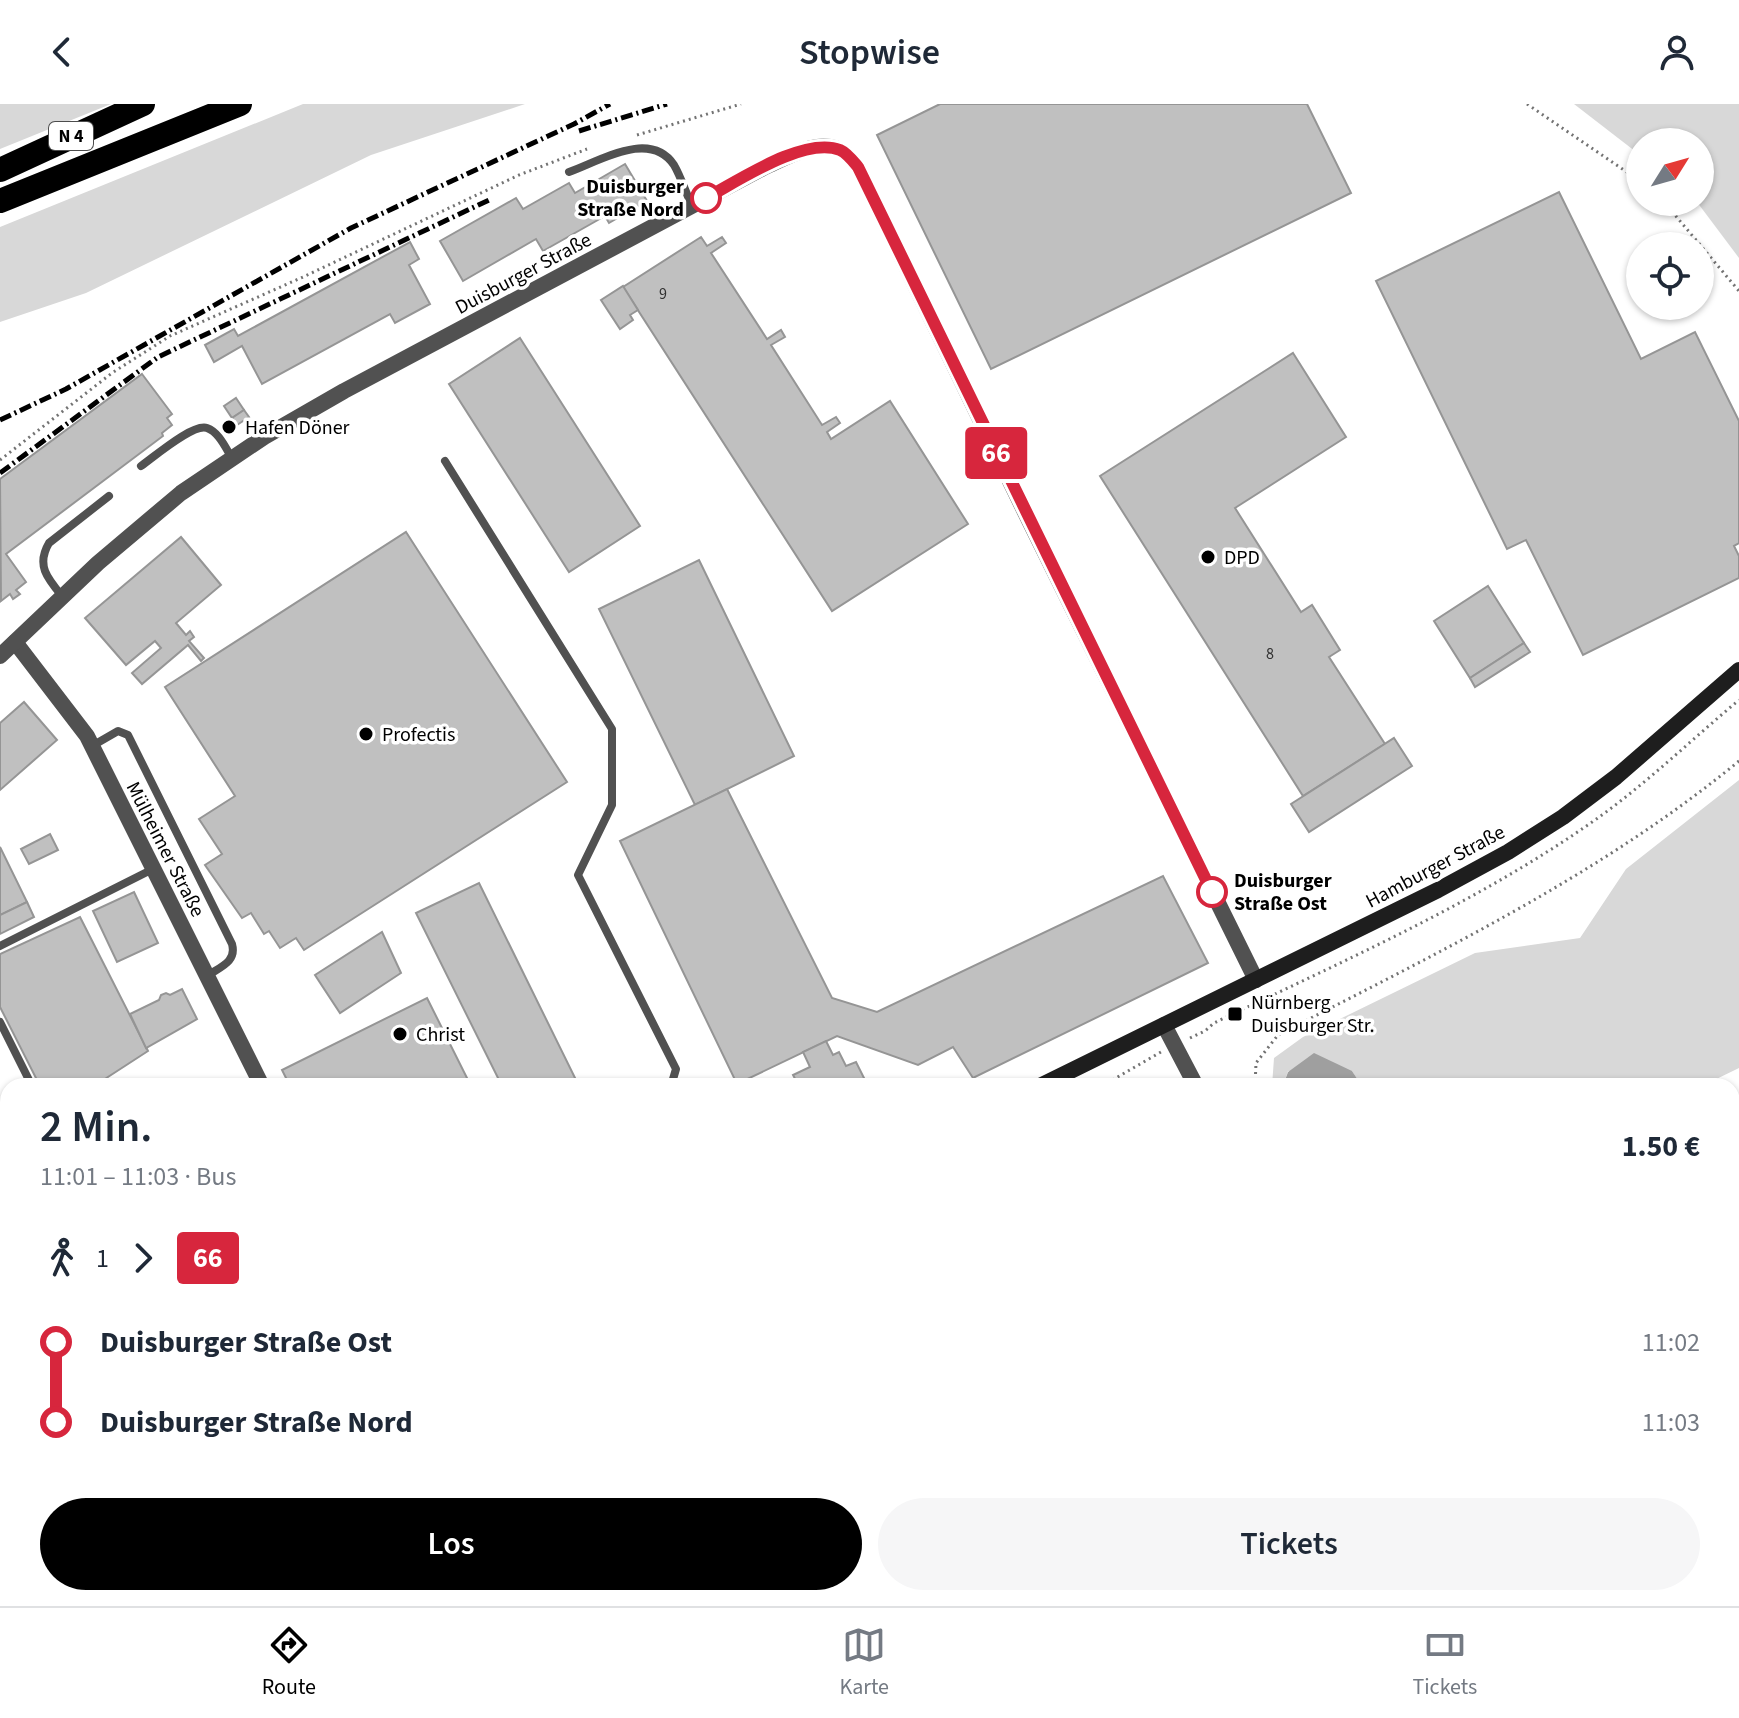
<!DOCTYPE html>
<html lang="de">
<meta charset="utf-8">
<style>
:root{--surface:#fff;--page:#f6f6f7;--text:#1f2937;--muted:#747a83;--line:#e0e1e3;--accent:#000}
body{margin:0;font-family:"Source Sans 3",sans-serif;background:var(--page);color:var(--text);height:100vh;display:flex;flex-direction:column;font-size:30px;white-space:nowrap}
*{box-sizing:border-box;margin:0}
p{font-size:26px;color:var(--muted)}
.icon{flex:none;width:44px;height:44px;fill:none;stroke:currentColor;stroke-width:2;stroke-linecap:round;stroke-linejoin:round}
.map{position:relative;flex:1;overflow:hidden}
.side{position:absolute;left:0px;top:974px;width:1740px;height:528px;display:flex;flex-direction:column;background:var(--surface);border-radius:24px 24px 0 0;box-shadow:0 2px 6px #0004}
.side>*{flex:none}
.badge{padding:0 16px;border-radius:6px;font-size:28px;line-height:52px}
.needle{width:52px;rotate:53deg}
.buttons{position:absolute;left:1626px;top:24px;display:grid;gap:16px}
.buttons a{display:grid;place-items:center;width:88px;height:88px;border-radius:50%;background:var(--surface);box-shadow:0 2px 6px #0004;font-size:40px}
.map>.badge{position:absolute;translate:-50% -50%;box-shadow:0 0 0 4px #fff}
.legs{display:flex;align-items:center;gap:12px;height:88px;padding:0 40px;font-size:26px}
.legs p{margin-inline-start:auto}
.summary{display:flex;align-items:center;justify-content:space-between;height:136px;padding:0 40px}
h1{font-size:44px;font-weight:600;line-height:60px}
.button{display:flex;gap:16px;margin-top:auto;padding:16px 40px}
.button a{flex:1;height:92px;border-radius:48px;background:var(--accent);color:#fff;font-size:32px;font-weight:600;line-height:92px;text-align:center}
.button a+a{background:var(--page);color:var(--text)}
ul{padding:0 40px;list-style:none}
li{display:flex;align-items:center;gap:28px;height:80px;font-size:30px}
li i{display:grid;place-items:center;width:12px;height:100%;margin:0 10px;background:currentColor}
li i::after{content:'';width:20px;height:20px;margin:-10px;border:6px solid;border-radius:50%;background:var(--surface)}
li p{margin-inline-start:auto}
li:first-child i{background:linear-gradient(#0000 50%,currentColor 0)}
li:last-child i{background:linear-gradient(currentColor 50%,#0000 0)}
header{display:flex;justify-content:space-between;align-items:center;height:104px;padding:0 40px;background:var(--surface);font-size:36px;font-weight:600}
.tabs{display:flex;justify-content:space-around;align-items:center;height:112px;border-top:2px solid var(--line);background:var(--surface);font-size:22px;color:var(--muted)}
.tabs a{display:grid;justify-items:center;gap:4px}
.tabs .current{color:var(--accent)}
.map>svg:first-child{display:block}
</style>
<header><svg class="icon" aria-label="back" viewBox="0 0 24 24"><path d="M15 5l-7 7 7 7"/></svg>Stopwise<svg class="icon" aria-label="person" viewBox="0 0 24 24"><circle cx="12" cy="8" r="4"/><path d="M4 21q1-7 8-7t8 7"/></svg></header>
<div class="map">
<svg width="1739" height="1502" viewBox="0 0 1739 1502">
<rect width="100%" height="100%" fill="#fff"/>
<g fill="#d8d8d8">
<polygon points="0,0 111,0 0,45"/>
<polygon points="303,0 525,0 371,51 86,189 0,218 0,123"/>
<polygon points="1574,0 1739,0 1739,154 1697,98 1700,98 1700,38 1640,38 1640,51"/>
<polygon points="1739,676 1739,964 1702,982 1362,982 1352,967 1288,967 1283,982 1272,982 1274,954 1303,933 1475,849 1580,834 1626,765"/>
</g>
<polygon fill="#9f9f9f" points="1314,949 1352,967 1362,982 1283,982 1288,968"/>
<g fill="#c0c0c0" stroke="#959595" stroke-width="2">
<polygon points="940,0 1307,0 1351,89 991,265 877,31"/>
<polygon points="625,60 647,97 609,119 605,112 543,147 536,135 463,177 440,137 516,94 523,105 569,79 575,89"/>
<polygon points="1559,88 1641,255 1695,228 1739,317 1739,439 1734,442 1739,452 1739,474 1583,551 1526,436 1507,445 1376,177"/>
<polygon points="701,133 707,142 722,133 726,139 711,149 767,235 781,226 785,233 771,241 822,321 836,313 840,319 827,328 831,335 890,297 968,420 832,507 623,183"/>
<polygon points="410,138 419,155 409,161 430,200 395,219 390,210 262,280 242,242 214,258 205,241 234,225 238,232"/>
<polygon points="623,182 638,206 630,211 633,216 620,225 601,196"/>
<polygon points="520,234 640,422 569,468 449,280"/>
<polygon points="1293,249 1346,333 1235,404 1301,508 1312,501 1340,546 1329,553 1385,640 1303,692 1100,372"/>
<polygon points="142,270 172,310 167,314 172,321 162,329 163,332 6,450 26,478 16,486 20,490 13,495 10,490 1,497 0,375"/>
<polygon points="236,294 244,306 232,314 224,302"/>
<polygon points="244,306 249,313 237,321 232,314"/>
<polygon points="406,428 567,678 304,846 296,834 280,844 269,827 264,830 251,809 242,814 205,761 222,750 199,715 235,692 165,583"/>
<polygon points="181,433 221,481 176,519 186,531 190,527 194,533 189,537 204,554 201,557 188,541 142,580 132,569 161,544 155,537 126,561 85,514"/>
<polygon points="699,456 794,652 695,701 599,505"/>
<polygon points="1488,482 1524,539 1470,574 1434,517"/>
<polygon points="1524,539 1530,548 1475,583 1470,574"/>
<polygon points="24,598 57,636 0,686 0,619"/>
<polygon points="1394,634 1412,662 1309,728 1291,700"/>
<polygon points="727,685 832,894 877,908 1163,772 1208,859 973,974 953,943 918,961 837,932 737,980 620,737"/>
<polygon points="50,730 58,746 29,760 21,745"/>
<polygon points="0,743 27,798 0,811"/>
<polygon points="479,779 579,982 502,982 416,809"/>
<polygon points="134,788 158,839 117,858 93,807"/>
<polygon points="27,798 34,813 0,830 0,811"/>
<polygon points="80,813 148,947 94,982 40,982 0,903 0,850"/>
<polygon points="382,828 401,869 340,909 315,871"/>
<polygon points="182,885 197,915 146,944 130,910 159,896 161,891 166,889 170,891"/>
<polygon points="427,894 471,982 290,982 282,966"/>
<polygon points="826,937 833,951 839,948 846,962 856,958 868,982 799,982 793,971 810,963 803,948"/>
<polygon points="8,1048 8,1424 0,1428 0,1052"/>
<polygon points="1739,1332 1739,1502 1643,1502 1639,1494 1732,1494 1732,1336"/>
</g>
<g fill="none" stroke-linecap="round" stroke-linejoin="round">
<g stroke="#737373" stroke-width="3" stroke-dasharray="2 4" stroke-linecap="butt">
<polyline points="1527,0 1640,77"/>
<polyline points="637,31 741,0"/>
<polyline points="1664,98 1739,187"/>
<polyline points="0,356 112,269 170,232 303,173 519,71 587,45"/>
<path d="M 1190,934 L 1205,927 L 1214,919 C 1343,857 1477,799 1595,716 C 1646,680 1691,636 1739,596"/>
<polyline points="1102,982 1161,948"/>
<path d="M 1255,982 L 1256,959 L 1278,931 C 1437,849 1599,772 1739,657"/>
<polyline points="44,1502 59,1494"/>
</g>
<g stroke="#515151" stroke-width="8">
<path d="M 569,68 C 600,57 650,25 674,61 C 681,73 686,89 692,102"/>
<polyline points="445,357 612,625 612,701 578,771 676,965 671,982"/>
<path d="M 141,362 C 154,353 193,319 207,324 C 219,328 226,345 232,354"/>
<path d="M 62,492 C 47,474 36,461 49,439 L 109,392"/>
<path d="M 92,642 L 118,627 L 128,631 L 232,840 C 237,858 220,863 207,872"/>
<polyline points="0,842 153,765"/>
<polyline points="0,918 32,982"/>
<polyline points="1732,1045 1739,1041"/>
<polyline points="621,1494 625,1502"/>
<polyline points="872,1494 876,1502"/>
<polyline points="958,1502 974,1494"/>
<polyline points="1248,1502 1265,1494"/>
</g>
<g stroke="#515151" stroke-width="16">
<polyline points="15,538 87,632 262,982"/>
<path d="M 0,552 L 98,459 L 181,389 L 264,333 L 344,287 L 765,63 C 787,53 822,32 845,49 C 850,53 854,59 858,63 L 1025,408 L 1256,876"/>
<polyline points="1164,921 1196,982"/>
<polyline points="1447,1494 1451,1502"/>
</g>
<g stroke="#1e1e1e" stroke-width="16">
<polyline points="1040,982 1438,786 1508,748 1563,713 1616,673 1739,566"/>
<polyline points="0,1495 8,1491"/>
</g>
<g stroke="#000" stroke-width="24">
<polyline points="0,66 143,0"/>
<polyline points="0,97 240,0"/>
</g>
<g stroke="#000" stroke-width="5" stroke-dasharray="12 4 2 4" stroke-linecap="butt">
<polyline points="579,27 667,0"/>
<polyline points="0,316 66,285 351,124 574,20 610,0"/>
<polyline points="0,369 158,253 489,96"/>
</g>
</g>
<g fill="none" stroke-linecap="round" stroke-linejoin="round">
<g stroke="#fff" stroke-width="18">
<path id="line-1" d="M 706,94 C 738,77 804,32 840,46 C 847,49 853,57 858,63 L 1212,788"/>
</g>
<use href="#line-1" stroke="#d7263d" stroke-width="12"/>
</g>
<g fill="#fff" stroke="#d7263d" stroke-width="4">
<circle cx="706" cy="94" r="14"/>
<circle cx="1212" cy="788" r="14"/>
</g>
<g fill="#000" stroke="#fff" stroke-width="3">
<circle cx="229" cy="323" r="8"/>
<circle cx="1208" cy="453" r="8"/>
<circle cx="366" cy="630" r="8"/>
<rect x="1227" y="902" width="16" height="16" rx="4"/>
<circle cx="400" cy="930" r="8"/>
</g>
<g text-anchor="middle" stroke-width="7" stroke-linejoin="round" paint-order="stroke">
<g font-size="16" fill="#303030">
<text x="663" y="195">9</text>
<text x="1270" y="555">8</text>
</g>
<rect fill="#fff" stroke="#4c4c4c" stroke-width="2" x="49" y="18" width="44" height="28" rx="6"/>
<g font-size="18" font-weight="bold" fill="#000">
<text x="71" y="38">N 4</text>
</g>
<g font-size="20" font-weight="bold" fill="#000" stroke="#fff" text-anchor="end">
<text x="684" y="89">Duisburger<tspan x="684" dy="23">Straße Nord</tspan></text>
<text x="1234" y="783" text-anchor="start">Duisburger<tspan x="1234" dy="23">Straße Ost</tspan></text>
</g>
<g font-size="20" fill="#000" stroke="#fff">
<text transform="translate(523 169) rotate(-28)" y="7">Duisburger Straße</text>
<text transform="translate(166 745) rotate(63)" y="7">Mülheimer Straße</text>
<text transform="translate(1435 762) rotate(-28)" y="7">Hamburger Straße</text>
</g>
<g font-size="20" fill="#000" stroke="#fff" text-anchor="start">
<text x="245" y="330">Hafen Döner</text>
<text x="1224" y="460">DPD</text>
<text x="382" y="637">Profectis</text>
<text x="1251" y="905">Nürnberg<tspan x="1251" dy="23">Duisburger Str.</tspan></text>
<text x="416" y="937">Christ</text>
</g>
</g>
</svg>
<div class="buttons">
<a><svg class="needle" viewBox="-14 -14 28 28"><path d="M0-13l5 13h-10z" fill="#e53935"/><path d="M0 13l5-13h-10z" fill="#747a83"/></svg></a>
<a><svg class="icon" aria-label="locate" viewBox="0 0 24 24"><circle cx="12" cy="12" r="6"/><path d="M12 2v4M12 18v4M2 12h4M18 12h4"/></svg></a>
</div>
<b class="badge" style="left:996px;top:349px;background:#d7263d;color:#fff">66</b>
<section class="side">
<div class="summary"><div><h1>2 Min.</h1><p>11:01 – 11:03 · Bus</p></div><b>1.50 €</b></div>
<div class="legs"><svg class="icon" aria-label="walk" viewBox="0 0 24 24"><circle cx="13" cy="4" r="2"/><path d="M13 8l-2 6 4 7M11 14l-3 7M7 12l3-4h3l4 4"/></svg>1<svg class="icon" aria-label="forward" viewBox="0 0 24 24"><path d="M9 5l7 7-7 7"/></svg><b class="badge" style="background:#d7263d;color:#fff">66</b></div>
<ul>
<li><i style="color:#d7263d"></i><b>Duisburger Straße Ost</b><p>11:02</p></li>
<li><i style="color:#d7263d"></i><b>Duisburger Straße Nord</b><p>11:03</p></li>
</ul>
<div class="button"><a>Los</a><a>Tickets</a></div>
</section>
</div>
<nav class="tabs">
<a class="current"><svg class="icon" aria-label="directions" viewBox="0 0 24 24"><path d="M12 3l9 9-9 9-9-9zM9 14v-3h6M13 9l2 2-2 2"/></svg>Route</a>
<a><svg class="icon" aria-label="map" viewBox="0 0 24 24"><path d="M3 6l6-2 6 2 6-2v14l-6 2-6-2-6 2zM9 4v14M15 6v14"/></svg>Karte</a>
<a><svg class="icon" aria-label="tickets" viewBox="0 0 24 24"><path d="M3 7h18v10H3zM15 7v10"/></svg>Tickets</a>
</nav>
